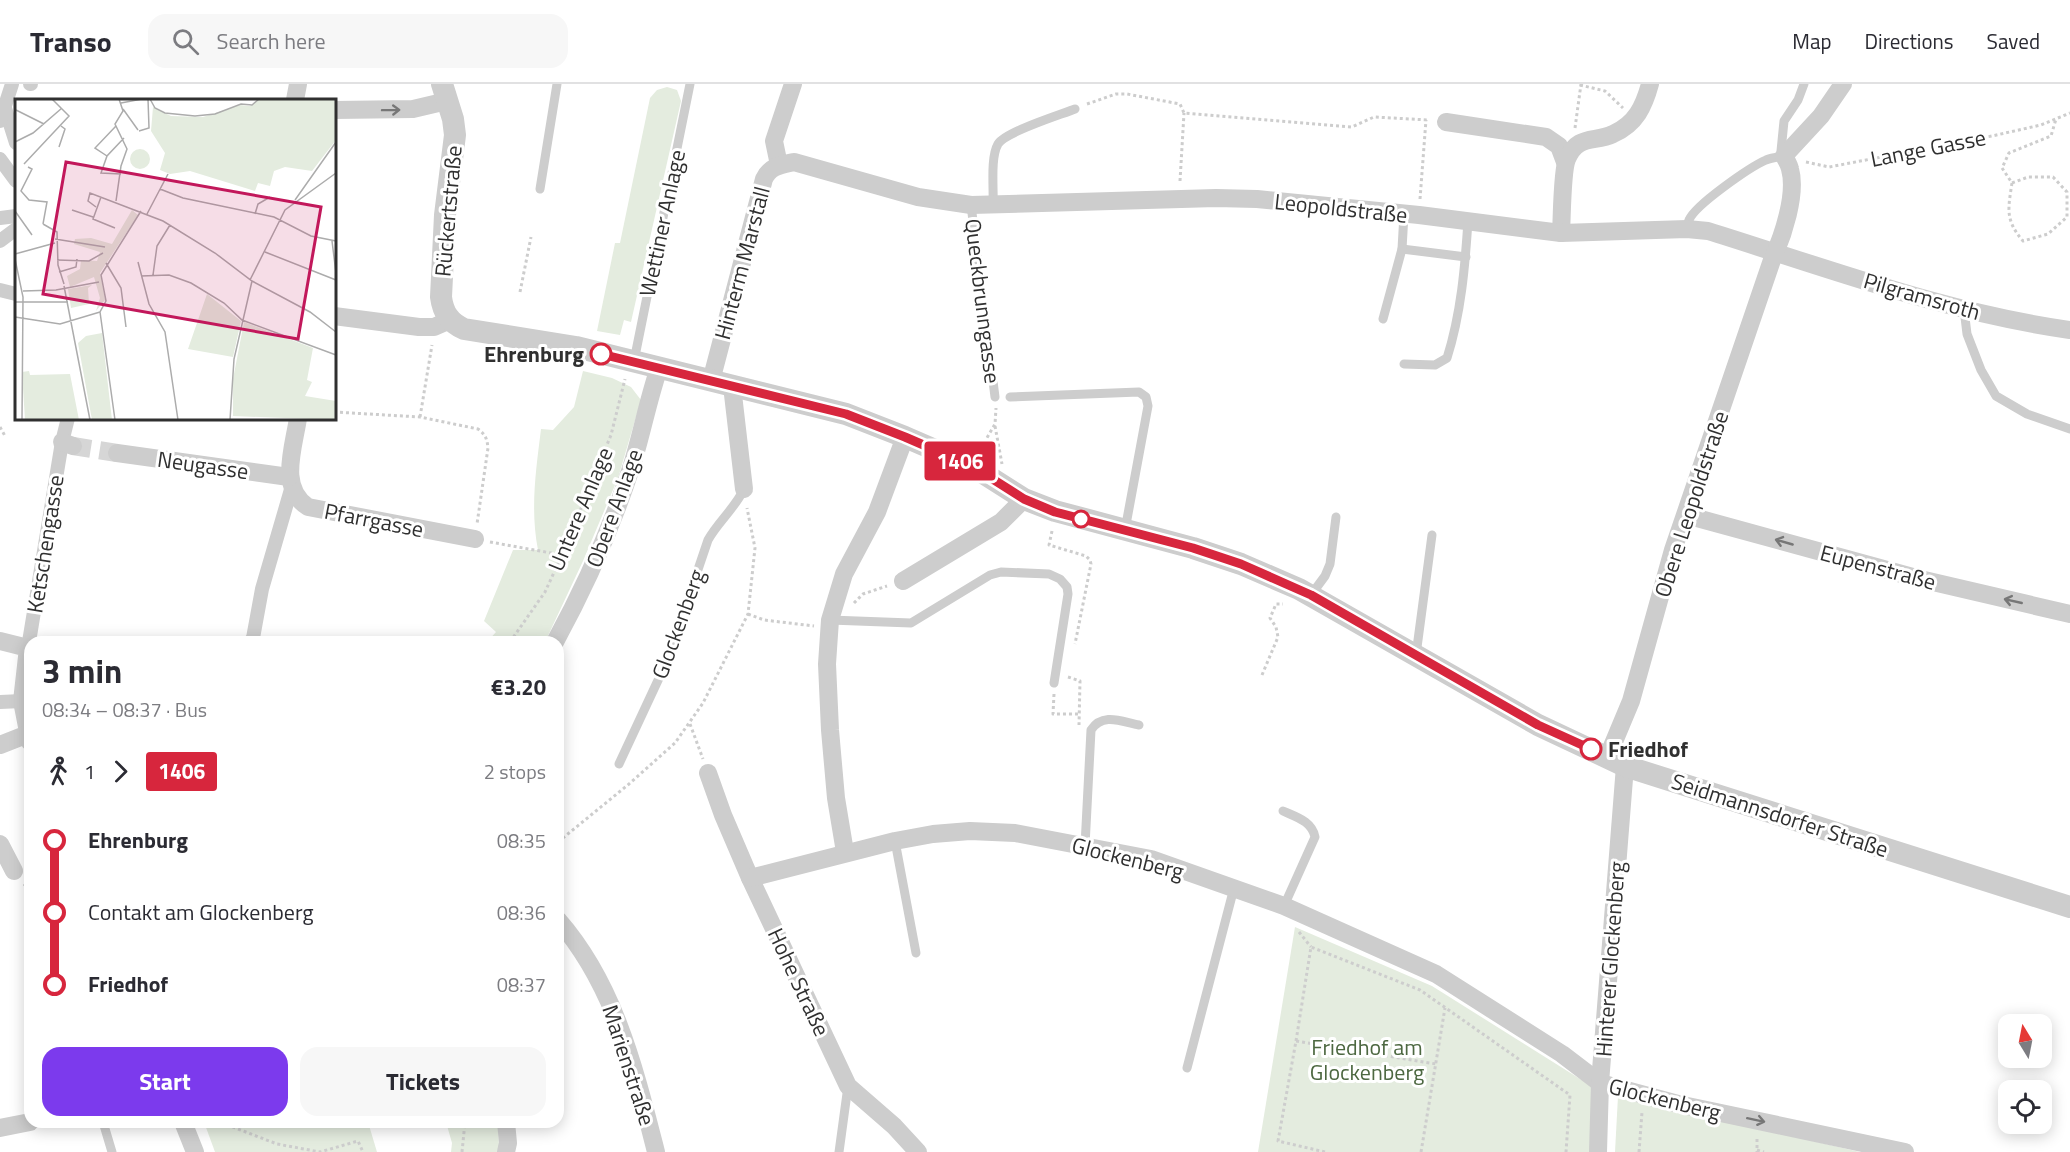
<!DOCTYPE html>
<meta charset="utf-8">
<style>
:root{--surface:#fff;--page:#f7f7f7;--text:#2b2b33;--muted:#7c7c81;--line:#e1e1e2;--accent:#7c3aed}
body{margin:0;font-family:"Titillium Web",sans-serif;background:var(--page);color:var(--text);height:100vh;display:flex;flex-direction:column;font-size:22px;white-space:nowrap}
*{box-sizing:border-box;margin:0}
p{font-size:20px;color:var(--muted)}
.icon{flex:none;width:33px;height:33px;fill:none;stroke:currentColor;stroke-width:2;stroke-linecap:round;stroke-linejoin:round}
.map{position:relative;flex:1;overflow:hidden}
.details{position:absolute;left:24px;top:552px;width:540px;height:492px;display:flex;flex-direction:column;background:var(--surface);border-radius:18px;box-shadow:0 3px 15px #0003}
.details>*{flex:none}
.badge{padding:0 12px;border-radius:4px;font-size:21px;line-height:39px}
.needle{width:39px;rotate:350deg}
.fabs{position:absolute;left:1998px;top:930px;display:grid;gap:12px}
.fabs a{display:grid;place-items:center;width:54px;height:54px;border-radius:12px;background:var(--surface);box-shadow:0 3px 15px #0003;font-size:30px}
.map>.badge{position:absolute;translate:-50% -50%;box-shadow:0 0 0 3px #fff}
.legs{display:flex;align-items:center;gap:9px;height:66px;padding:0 18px;font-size:20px}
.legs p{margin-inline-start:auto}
.summary{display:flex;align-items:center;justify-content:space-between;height:102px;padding:0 18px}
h1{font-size:33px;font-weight:700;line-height:45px}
.button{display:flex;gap:12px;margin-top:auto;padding:12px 18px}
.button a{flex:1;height:69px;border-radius:18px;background:var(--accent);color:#fff;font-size:24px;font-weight:700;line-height:69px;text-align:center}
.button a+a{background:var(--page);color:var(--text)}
ul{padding:0 18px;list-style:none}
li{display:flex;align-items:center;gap:21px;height:72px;font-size:22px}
li i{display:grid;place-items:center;width:9px;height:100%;margin:0 8px;background:currentColor}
li i::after{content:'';width:15px;height:15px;margin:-8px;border:4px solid;border-radius:50%;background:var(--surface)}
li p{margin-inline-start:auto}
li:first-child i{background:linear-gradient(#0000 50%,currentColor 0)}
li:last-child i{background:linear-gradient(currentColor 50%,#0000 0)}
header{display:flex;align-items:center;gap:36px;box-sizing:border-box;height:84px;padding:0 30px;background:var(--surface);border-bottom:2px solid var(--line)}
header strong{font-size:28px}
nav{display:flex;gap:33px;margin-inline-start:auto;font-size:21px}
.search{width:420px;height:54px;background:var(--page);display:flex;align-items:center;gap:15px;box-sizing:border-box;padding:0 21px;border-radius:18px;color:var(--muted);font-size:22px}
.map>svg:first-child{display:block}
</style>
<header>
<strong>Transo</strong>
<div class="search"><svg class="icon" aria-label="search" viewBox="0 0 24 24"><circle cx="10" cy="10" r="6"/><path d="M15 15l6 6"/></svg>Search here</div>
<nav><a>Map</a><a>Directions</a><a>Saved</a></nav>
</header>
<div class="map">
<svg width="2070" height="1068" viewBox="0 0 2070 1068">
<rect width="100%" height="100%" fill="#fff"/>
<g fill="#e4ecdf">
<polygon points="667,3 677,6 681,17 631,238 624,236 620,251 597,247 615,159 620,159 650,14 657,6"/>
<path d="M 583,287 L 612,294 L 631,303 L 641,316 L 618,394 L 583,477 L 545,558 L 487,558 L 496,548 L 484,537 L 513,466 L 538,466 C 530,425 536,386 541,345 L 553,346 L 574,323 Z"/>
<polygon points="1295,843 1432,902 1596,1005 1593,1068 1258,1068"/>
<polygon points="1618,1012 1860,1068 1615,1068"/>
<polygon points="204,1038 368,1038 377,1068 215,1068"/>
<polygon points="446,1038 498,1038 499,1062 497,1068 451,1068 452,1059"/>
</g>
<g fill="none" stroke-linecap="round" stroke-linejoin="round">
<polyline stroke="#d6d6d6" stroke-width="18" stroke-dasharray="18 9" stroke-linecap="butt" points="73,362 117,369"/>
<g stroke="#cdcdcd" stroke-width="3" stroke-dasharray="3 3" stroke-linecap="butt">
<polyline points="1580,1 1605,7 1623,24"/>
<polyline points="1087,20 1116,10 1127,10 1180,20 1184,29 1352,43 1374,33 1429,36"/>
<polyline points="1575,44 1581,0"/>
<polyline points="1806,78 1829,83 1992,52 2041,41 2070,29"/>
<polyline points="1180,97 1184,29"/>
<path d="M 2012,99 C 2008,125 2005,136 2023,157 L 2048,150 L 2067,133 L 2067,108 L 2053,93 L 2028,93 L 2012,99 L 2002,84 L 2009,69 L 2051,52 L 2056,35"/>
<polyline points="1420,115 1426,36"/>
<polyline points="520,208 531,153"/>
<path d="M 334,328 L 420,333 L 478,345 C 486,351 487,355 488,364 L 477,440"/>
<polyline points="420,333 432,261"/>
<polyline points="995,342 1002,380"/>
<polyline points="0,343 5,352"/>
<polyline points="981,364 995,340 996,324"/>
<polyline points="1052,447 1049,461 1086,472 1090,476 1091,480 1075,560"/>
<polyline points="490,458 562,471"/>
<polyline points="854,519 863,510 887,502"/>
<polyline points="748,530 764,536 814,542"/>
<polyline points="510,558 545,508 562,471 611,351 625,295"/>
<polyline points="1262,591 1278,553 1276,543 1270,534 1276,520 1283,520"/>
<polyline points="1068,593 1080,597 1079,641"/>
<polyline points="1054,610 1053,630 1080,630"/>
<polyline points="690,640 703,675"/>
<polyline points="558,758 629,700 675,659 703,619 748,530 755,464 747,424"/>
<polyline points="24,800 30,807"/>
<polyline points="1299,848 1311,863"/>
<polyline points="1296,957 1311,863 1420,906 1570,1011 1566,1068"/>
<polyline points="203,1041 225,1040 277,1060 320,1068 358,1057 363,1068"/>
<polyline points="1757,1055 1757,1068"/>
<polyline points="1757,1066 1764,1068"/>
<polyline points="462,1068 465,1038"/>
<polyline points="1325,1068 1278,1057 1296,957 1436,980"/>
<polyline points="1421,1068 1445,924"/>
<polyline points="1639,1068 1642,1028"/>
</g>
<g stroke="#cdcdcd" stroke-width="9">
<polyline points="540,105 557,0"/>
<polyline points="971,121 995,313"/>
<path d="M 993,121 C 994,105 990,74 998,60 C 1005,48 1060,31 1075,25"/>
<path d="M 1687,145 C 1687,143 1688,138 1689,136 C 1695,121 1750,83 1766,76 C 1771,74 1778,73 1784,72 L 1781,67 L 1784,37 L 1798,16 L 1804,0"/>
<polyline points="1402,165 1466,173"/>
<polyline points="1964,225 1967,250 1981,286 1996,312 2027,330 2070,345"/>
<polyline points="1383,235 1402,165 1404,130"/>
<polyline points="634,277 690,0"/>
<path d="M 1404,280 L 1435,281 L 1447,274 C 1461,230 1465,183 1468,137"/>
<polyline points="1010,313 1139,308 1146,313 1148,322 1125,446"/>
<polyline points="1311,511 1325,492 1330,480 1336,433"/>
<polyline points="830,536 911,539 990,491 1001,488 1049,490 1060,495 1067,503 1068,510 1054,599"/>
<polyline points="1416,571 1432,451"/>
<path d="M 619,680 L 667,577 L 708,456 C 718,438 735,424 744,405"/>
<path d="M 1283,727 C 1296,733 1312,737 1315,753 L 1284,822"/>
<polyline points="895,757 916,869"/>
<path d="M 1085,762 L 1091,646 C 1103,628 1122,638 1139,641"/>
<polyline points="1187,984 1234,804"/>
<polyline points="103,1038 112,1068"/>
<polyline points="839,1068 848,1002"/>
</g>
<g stroke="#cdcdcd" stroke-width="14">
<polyline points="30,0 31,0"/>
<polyline points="5,24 16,59"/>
<polyline points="0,37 12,0"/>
<polyline points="0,75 16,97"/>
<polyline points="0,134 16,132"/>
<polyline points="0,157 16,145"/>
<polyline points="0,206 16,210"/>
<polyline points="250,558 253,554 262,505 292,402"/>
<polyline points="30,564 28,564 62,358 68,334"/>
<polyline points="0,618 22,617"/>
</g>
<g stroke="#cdcdcd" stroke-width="18">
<polyline points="295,16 298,0"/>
<polyline points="334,26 413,25 447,17"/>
<polyline points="1446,38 1546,53 1559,62 1565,78"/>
<polyline points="779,81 774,57 793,0"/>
<path d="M 1561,149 C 1562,133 1562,87 1567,75 C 1578,50 1594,59 1613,50 C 1636,40 1644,22 1650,0"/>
<polyline points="334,232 419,243 434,243 450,236"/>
<path d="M 711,297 L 764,95 C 770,82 781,81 794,78 L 918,113 L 971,121 L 1216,114 L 1257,115 L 1419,131 L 1561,149 L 1687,145 L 1708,147 C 1827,184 1947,229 2070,246"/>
<polyline points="732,302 744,405"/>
<path d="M 298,334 C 294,363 278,404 308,423 L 475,455"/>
<polyline points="62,358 73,362"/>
<polyline points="117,369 289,393"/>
<polyline points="1686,431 1920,495 2070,530"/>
<polyline points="903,497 1001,438 1024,415"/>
<polyline points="0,557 28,564 22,617 30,658"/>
<path d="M 555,558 C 586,501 612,443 632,381 C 642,349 648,316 659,284"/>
<polyline points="0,661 28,650"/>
<path d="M 1608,672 L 1631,617 L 1673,466 L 1772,176 C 1783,152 1797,110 1790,85 C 1789,80 1786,76 1784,72 L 1821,32 L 1843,0"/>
<polyline points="708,689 723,731 750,794 848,1002 894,1042 918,1068"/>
<polyline points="0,760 14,787"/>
<polyline points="845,768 836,714 830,646 827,580 830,536 844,490 877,428 905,353"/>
<polyline points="750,794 895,757 933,750 970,747 1015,749 1151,775 1284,822 1436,890 1562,970 1600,999 1678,1020 1905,1068"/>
<path d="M 558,836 C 615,901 635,986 656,1068"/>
<polyline points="183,1038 195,1068"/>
<polyline points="0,1044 30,1038"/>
<polyline points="506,1068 508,1059 506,1038"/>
<polyline points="1598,1068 1600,999 1625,682"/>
</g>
<path stroke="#cdcdcd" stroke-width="22" d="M 442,0 L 453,35 L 455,51 L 445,131 L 441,213 C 443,229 450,239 464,245 L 576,263 L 846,330 L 905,353 L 972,382 L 1024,415 L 1055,427 L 1193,464 L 1241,480 L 1299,505 L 1538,641 L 1625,682 L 2070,823"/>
</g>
<defs><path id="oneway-shaft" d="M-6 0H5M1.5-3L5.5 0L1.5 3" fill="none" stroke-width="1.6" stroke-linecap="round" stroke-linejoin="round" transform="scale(1.5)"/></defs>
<g stroke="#777">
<use href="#oneway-shaft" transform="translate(391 26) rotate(-1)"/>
<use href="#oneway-shaft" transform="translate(1784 458) rotate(-164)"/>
<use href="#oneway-shaft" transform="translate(2013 517) rotate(-167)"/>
<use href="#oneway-shaft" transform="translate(1756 1036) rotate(12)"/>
</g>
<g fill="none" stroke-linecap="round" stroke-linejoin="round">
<g stroke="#fff" stroke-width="14">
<polyline id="line-1" points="601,270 846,330 905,353 972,382 1024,415 1055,428 1193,464 1241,480 1311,511 1538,641 1591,665"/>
</g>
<use href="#line-1" stroke="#d7263d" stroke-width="9"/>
</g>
<g fill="#fff" stroke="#d7263d" stroke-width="3">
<circle cx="601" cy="270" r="10"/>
<circle cx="1081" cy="435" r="8"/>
<circle cx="1591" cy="665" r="10"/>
</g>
<g text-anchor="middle" stroke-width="6" stroke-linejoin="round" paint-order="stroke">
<g font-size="22" fill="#303030" stroke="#fff">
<text transform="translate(1928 64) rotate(-11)" y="8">Lange Gasse</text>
<text transform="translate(1341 124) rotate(6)" y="8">Leopoldstraße</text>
<text transform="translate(448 127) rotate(-85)" y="8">Rückertstraße</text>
<text transform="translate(662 139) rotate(-78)" y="8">Wettiner Anlage</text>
<text transform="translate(742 179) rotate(-75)" y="8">Hinterm Marstall</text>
<text transform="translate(1922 212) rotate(16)" y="8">Pilgramsroth</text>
<text transform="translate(983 217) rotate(83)" y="8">Queckbrunngasse</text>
<text transform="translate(203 381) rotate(8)" y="8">Neugasse</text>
<text transform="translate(1691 420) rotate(-72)" y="8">Obere Leopoldstraße</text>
<text transform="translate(614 424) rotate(-70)" y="8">Obere Anlage</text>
<text transform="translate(580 425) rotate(-67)" y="8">Untere Anlage</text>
<text transform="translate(374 436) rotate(11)" y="8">Pfarrgasse</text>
<text transform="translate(45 460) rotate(-81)" y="8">Ketschengasse</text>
<text transform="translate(1878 483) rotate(15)" y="8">Eupenstraße</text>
<text transform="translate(678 540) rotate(-70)" y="8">Glockenberg</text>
<text transform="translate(1780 731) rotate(18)" y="8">Seidmannsdorfer Straße</text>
<text transform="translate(1128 774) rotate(14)" y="8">Glockenberg</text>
<text transform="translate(1610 875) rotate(-86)" y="8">Hinterer Glockenberg</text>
<text transform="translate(799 898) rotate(65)" y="8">Hohe Straße</text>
<text transform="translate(629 981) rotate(72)" y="8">Marienstraße</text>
<text transform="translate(1665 1015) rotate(14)" y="8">Glockenberg</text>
</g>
<g font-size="22" font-weight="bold" fill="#303030" stroke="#fff" text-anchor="end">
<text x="584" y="278">Ehrenburg</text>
<text x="1608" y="673" text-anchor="start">Friedhof</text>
</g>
<g font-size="22" fill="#4d6841" stroke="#fff">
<text x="1367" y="971">Friedhof am<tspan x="1367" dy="25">Glockenberg</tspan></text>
</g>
</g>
<g transform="translate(15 15)">
<rect width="321" height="321" fill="#fff"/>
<path d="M 245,0 L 321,0 L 321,41 L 297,72 L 270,68 L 259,72 L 255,87 L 243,84 L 240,92 L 175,72 L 155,75 L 145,71 L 150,54 L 136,32 L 138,8 L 156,17 L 188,18 L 225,6 L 235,7 ZM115 60a10 10 0 1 1 20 0a10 10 0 1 1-20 0ZM 117,111 L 123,116 L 85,174 L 90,201 L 81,212 L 85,199 L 79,178 L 55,188 L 52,177 L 65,170 L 66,161 L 82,162 L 85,153 L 59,145 L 60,140 L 76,139 L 97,145 ZM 77,186 L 73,189 L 74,205 L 56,209 L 53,190 ZM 192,195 L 226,222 L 218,258 L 173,250 ZM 229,223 L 298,249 L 292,281 L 297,283 L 290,297 L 321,302 L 321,321 L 218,317 L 218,280 ZM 87,234 L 97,321 L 77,321 L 63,244 L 71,237 ZM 14,272 L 15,276 L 55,275 L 64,321 L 10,321 L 7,273 Z" fill="#e4ecdf"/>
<path fill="none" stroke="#acacac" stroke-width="1.5" d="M 135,0 L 140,9 L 150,14 L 180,17 L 200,15 L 226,5 L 237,6 L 244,0M 106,4 L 127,0M 108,10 L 123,31M 1,11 L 29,25M 124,32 L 134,29 L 133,0M 0,43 L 18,34 L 47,9M 44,48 L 50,30 L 46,27M 92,57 L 80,49 L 101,27M 9,65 L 54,17 L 37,0M 13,68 L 17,70 L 6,92 L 14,101 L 32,103 L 28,125M 106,75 L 86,74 L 92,57 L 109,39M 145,90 L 168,99 L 259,118 L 296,137 L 321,142M 86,98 L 78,120 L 100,129M 280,101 L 321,43M 101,102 L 106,67 L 112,50 L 100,25 L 108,12 L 104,0M 81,108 L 73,102 L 75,94 L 148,122 L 200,154 L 237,182 L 295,213 L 321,233M 57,111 L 78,118M 0,112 L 17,136M 132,115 L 153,75M 240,115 L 243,105 L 255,98M 28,125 L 42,133 L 43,166 L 49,185M 40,140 L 90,148M 317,142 L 321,174M 250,153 L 321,181M 0,155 L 40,144M 0,160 L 8,198 L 7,321M 42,161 L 74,162 L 88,154M 123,163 L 134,205 L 150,233 L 163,321M 91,164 L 106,189 L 111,228M 44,173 L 61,168 L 62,160M 138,176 L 142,147 L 155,126M 126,177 L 154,176 L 176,184 L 209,204 L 227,221 L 321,256M 235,181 L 270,111 L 321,74M 49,187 L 75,321M 8,192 L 41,191 L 84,183M 0,203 L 53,203M 0,218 L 45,225 L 85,213M 100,321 L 85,213 L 91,202 L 86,176 L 126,112M 215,321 L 219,260 L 237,182"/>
<path fill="#c2185b" fill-opacity="0.15" stroke="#c2185b" stroke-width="3" d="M 51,63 L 306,108 L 283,240 L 28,195 Z"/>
<rect width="321" height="321" fill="none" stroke="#303030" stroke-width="3"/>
</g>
</svg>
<div class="fabs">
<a><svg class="needle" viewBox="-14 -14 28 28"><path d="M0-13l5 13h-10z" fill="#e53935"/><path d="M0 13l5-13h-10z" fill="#7c7c81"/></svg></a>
<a><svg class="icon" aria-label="locate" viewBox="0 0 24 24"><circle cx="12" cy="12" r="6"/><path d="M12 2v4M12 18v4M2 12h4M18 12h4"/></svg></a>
</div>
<b class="badge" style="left:960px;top:377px;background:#d7263d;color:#fff">1406</b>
<section class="details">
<div class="summary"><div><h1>3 min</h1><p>08:34 – 08:37 · Bus</p></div><b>€3.20</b></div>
<div class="legs"><svg class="icon" aria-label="walk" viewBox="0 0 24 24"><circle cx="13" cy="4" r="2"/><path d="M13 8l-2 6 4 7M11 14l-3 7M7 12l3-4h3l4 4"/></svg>1<svg class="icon" aria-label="forward" viewBox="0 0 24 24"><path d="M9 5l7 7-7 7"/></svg><b class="badge" style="background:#d7263d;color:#fff">1406</b><p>2 stops</p></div>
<ul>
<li><i style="color:#d7263d"></i><b>Ehrenburg</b><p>08:35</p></li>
<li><i style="color:#d7263d"></i><span>Contakt am Glockenberg</span><p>08:36</p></li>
<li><i style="color:#d7263d"></i><b>Friedhof</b><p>08:37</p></li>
</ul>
<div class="button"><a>Start</a><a>Tickets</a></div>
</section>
</div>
